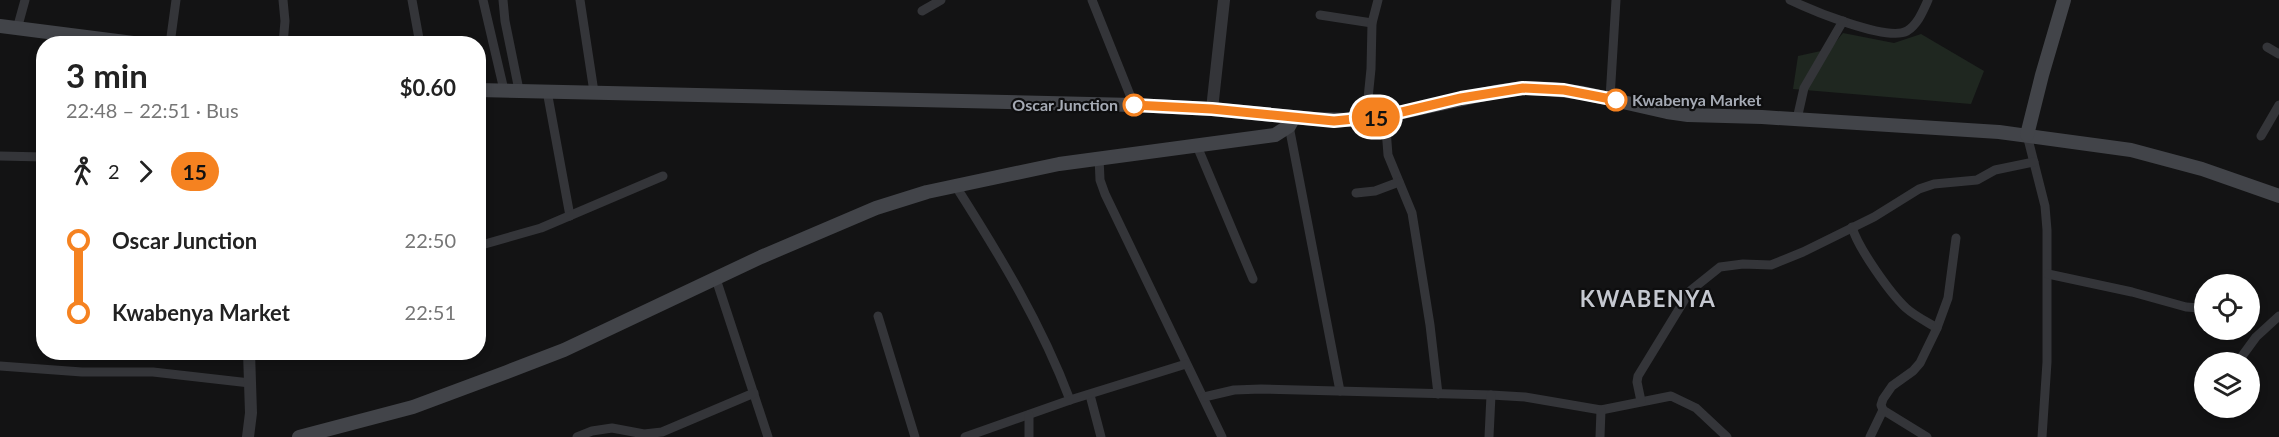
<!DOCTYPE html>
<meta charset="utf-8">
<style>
:root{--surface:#fff;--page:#f2f2f2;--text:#222;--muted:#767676}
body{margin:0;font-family:Lato,sans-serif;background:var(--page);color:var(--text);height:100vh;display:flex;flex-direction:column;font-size:22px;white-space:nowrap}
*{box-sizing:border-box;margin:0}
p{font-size:20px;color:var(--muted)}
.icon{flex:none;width:33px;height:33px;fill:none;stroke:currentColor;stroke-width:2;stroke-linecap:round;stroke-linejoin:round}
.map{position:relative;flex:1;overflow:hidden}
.side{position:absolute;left:36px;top:36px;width:450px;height:324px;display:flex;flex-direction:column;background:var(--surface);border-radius:24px;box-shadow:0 3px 9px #0003}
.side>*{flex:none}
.badge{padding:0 12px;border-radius:20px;font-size:21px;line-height:39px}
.fabs{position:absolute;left:2194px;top:274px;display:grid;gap:12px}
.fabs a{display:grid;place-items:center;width:66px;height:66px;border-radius:50%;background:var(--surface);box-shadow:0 3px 9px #0003;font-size:30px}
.map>.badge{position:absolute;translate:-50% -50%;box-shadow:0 0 0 3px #fff}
.legs{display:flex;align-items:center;gap:9px;height:66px;padding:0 30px;font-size:20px}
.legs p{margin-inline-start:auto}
.summary{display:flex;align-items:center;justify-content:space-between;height:102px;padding:0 30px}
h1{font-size:33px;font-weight:700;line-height:45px}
ul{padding:0 30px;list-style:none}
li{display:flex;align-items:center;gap:21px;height:72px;font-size:22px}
li i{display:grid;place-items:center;width:9px;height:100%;margin:0 8px;background:currentColor}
li i::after{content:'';width:15px;height:15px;margin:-8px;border:4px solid;border-radius:50%;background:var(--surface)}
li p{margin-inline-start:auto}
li:first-child i{background:linear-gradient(#0000 50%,currentColor 0)}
li:last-child i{background:linear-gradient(currentColor 50%,#0000 0)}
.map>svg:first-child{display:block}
</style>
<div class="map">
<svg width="2279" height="437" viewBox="0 0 2279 437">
<rect width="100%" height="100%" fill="#131314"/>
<polygon fill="#1f2720" points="1843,33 1894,43 1921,34 1984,71 1971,104 1793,89 1798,56 1830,49"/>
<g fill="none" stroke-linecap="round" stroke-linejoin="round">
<g stroke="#343539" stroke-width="9">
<polyline points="412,0 420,44"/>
<polyline points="483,0 504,90"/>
<polyline points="503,0 505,21 519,90"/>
<polyline points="580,0 594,92"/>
<polyline points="1092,0 1134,105"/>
<path d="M 1790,0 C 1811,10 1887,42 1907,31 C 1918,24 1923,11 1928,0"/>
<polyline points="922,11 941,0"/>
<polyline points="1320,15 1372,23"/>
<polyline points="17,29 25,0"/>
<polyline points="170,44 176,0"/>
<polyline points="283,44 285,21 283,0"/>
<polyline points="2267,47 2279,54"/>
<polyline points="547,91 570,216"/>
<polyline points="1610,98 1616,0"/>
<polyline points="1385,116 1388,155 1412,213 1430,325 1438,394"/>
<polyline points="1366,118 1371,69 1372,23 1378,0"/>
<polyline points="1797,119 1804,88 1843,21"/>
<polyline points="1289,126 1340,391"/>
<polyline points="2027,135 2045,206 2047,230 2047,362 2042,437"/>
<polyline points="2261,136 2279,105"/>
<polyline points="1197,146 1253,279"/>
<polyline points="0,156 44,157"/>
<polyline points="1099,157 1100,180 1105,194 1222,437"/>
<path d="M 955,185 C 999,254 1041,323 1070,400"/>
<polyline points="1356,193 1375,191 1399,182"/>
<path d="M 1852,227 C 1858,248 1890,293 1906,308 C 1915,316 1927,322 1937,328"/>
<polyline points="478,246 541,228 663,176"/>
<polyline points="2048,274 2132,292 2186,307 2200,308 2205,305"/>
<polyline points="716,279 768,437"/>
<polyline points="2223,285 2225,282"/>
<polyline points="878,316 915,437"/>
<polyline points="2237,363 2256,337 2279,316"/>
<polyline points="0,366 82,372 153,372 250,383"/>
<polyline points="1090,395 1101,437"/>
<polyline points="1204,397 1234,390 1261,389 1491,395 1525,397 1601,410 1671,396 1696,408 1727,437"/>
<polyline points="1641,401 1637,382 1638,376 1690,291 1720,267 1743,264 1771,265 1803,252 1874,217 1919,189 1934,184 1977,180 1995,170 2034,162"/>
<polyline points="1883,410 1927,437"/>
<polyline points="577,437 592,431 612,428 644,434 662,432 754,393"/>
<polyline points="965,437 1070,400 1186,364"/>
<polyline points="1029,437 1029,415"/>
<polyline points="1489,437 1491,395"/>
<polyline points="1600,437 1601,410"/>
<polyline points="1870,437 1883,410 1881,405 1883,399 1892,386 1913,371 1920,363 1937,328 1948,298 1956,238"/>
</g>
<g stroke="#343539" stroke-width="12">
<polyline points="1212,109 1224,0"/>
<polyline points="248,437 251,413 249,352"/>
</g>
<g stroke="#424449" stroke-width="14">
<polyline points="0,26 141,44"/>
<polyline points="478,90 1134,105 1212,109 1314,119 1353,120 1385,116 1495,92 1523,88 1551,89 1583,93 1667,112 1688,115 1762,117 1999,132 2131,150 2202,169 2279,196"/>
<polyline points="2027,135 2042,75 2064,0"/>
<polyline points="299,437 413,407 507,372 564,350 761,257 876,208 927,192 1059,164 1275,135 1289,126 1294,117"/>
</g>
</g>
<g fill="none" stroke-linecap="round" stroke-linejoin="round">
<g stroke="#fff" stroke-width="14">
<polyline id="line-1" points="1134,105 1212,109 1334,121 1385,116 1461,98 1523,88 1564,90 1616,100"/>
</g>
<use href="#line-1" stroke="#f58220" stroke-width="9"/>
</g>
<g fill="#fff" stroke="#f58220" stroke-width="3">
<circle cx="1616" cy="100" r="10"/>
<circle cx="1134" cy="105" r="10"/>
</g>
<g text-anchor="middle" stroke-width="4.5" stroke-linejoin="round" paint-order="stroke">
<g font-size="16" font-weight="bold" fill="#a5aab4" stroke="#0e0e0f" text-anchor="start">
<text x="1632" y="106">Kwabenya Market</text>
<text x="1118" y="111" text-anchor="end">Oscar Junction</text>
</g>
<g font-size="22" font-weight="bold" letter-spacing="1.5" fill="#c5c8d0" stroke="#0e0e0f">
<text x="1648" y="307">KWABENYA</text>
</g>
</g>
</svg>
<div class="fabs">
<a><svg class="icon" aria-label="locate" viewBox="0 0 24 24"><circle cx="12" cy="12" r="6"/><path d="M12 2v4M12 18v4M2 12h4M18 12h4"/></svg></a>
<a><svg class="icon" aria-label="layers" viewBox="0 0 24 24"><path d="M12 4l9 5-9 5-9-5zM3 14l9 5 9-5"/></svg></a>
</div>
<b class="badge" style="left:1376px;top:117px;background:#f58220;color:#111">15</b>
<section class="side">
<div class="summary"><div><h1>3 min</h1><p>22:48 – 22:51 · Bus</p></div><b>$0.60</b></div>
<div class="legs"><svg class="icon" aria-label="walk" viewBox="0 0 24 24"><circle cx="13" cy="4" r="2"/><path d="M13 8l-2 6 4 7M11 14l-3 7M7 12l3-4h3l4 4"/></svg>2<svg class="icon" aria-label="forward" viewBox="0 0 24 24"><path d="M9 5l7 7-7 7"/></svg><b class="badge" style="background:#f58220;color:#111">15</b></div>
<ul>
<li><i style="color:#f58220"></i><b>Oscar Junction</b><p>22:50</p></li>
<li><i style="color:#f58220"></i><b>Kwabenya Market</b><p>22:51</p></li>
</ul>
</section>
</div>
